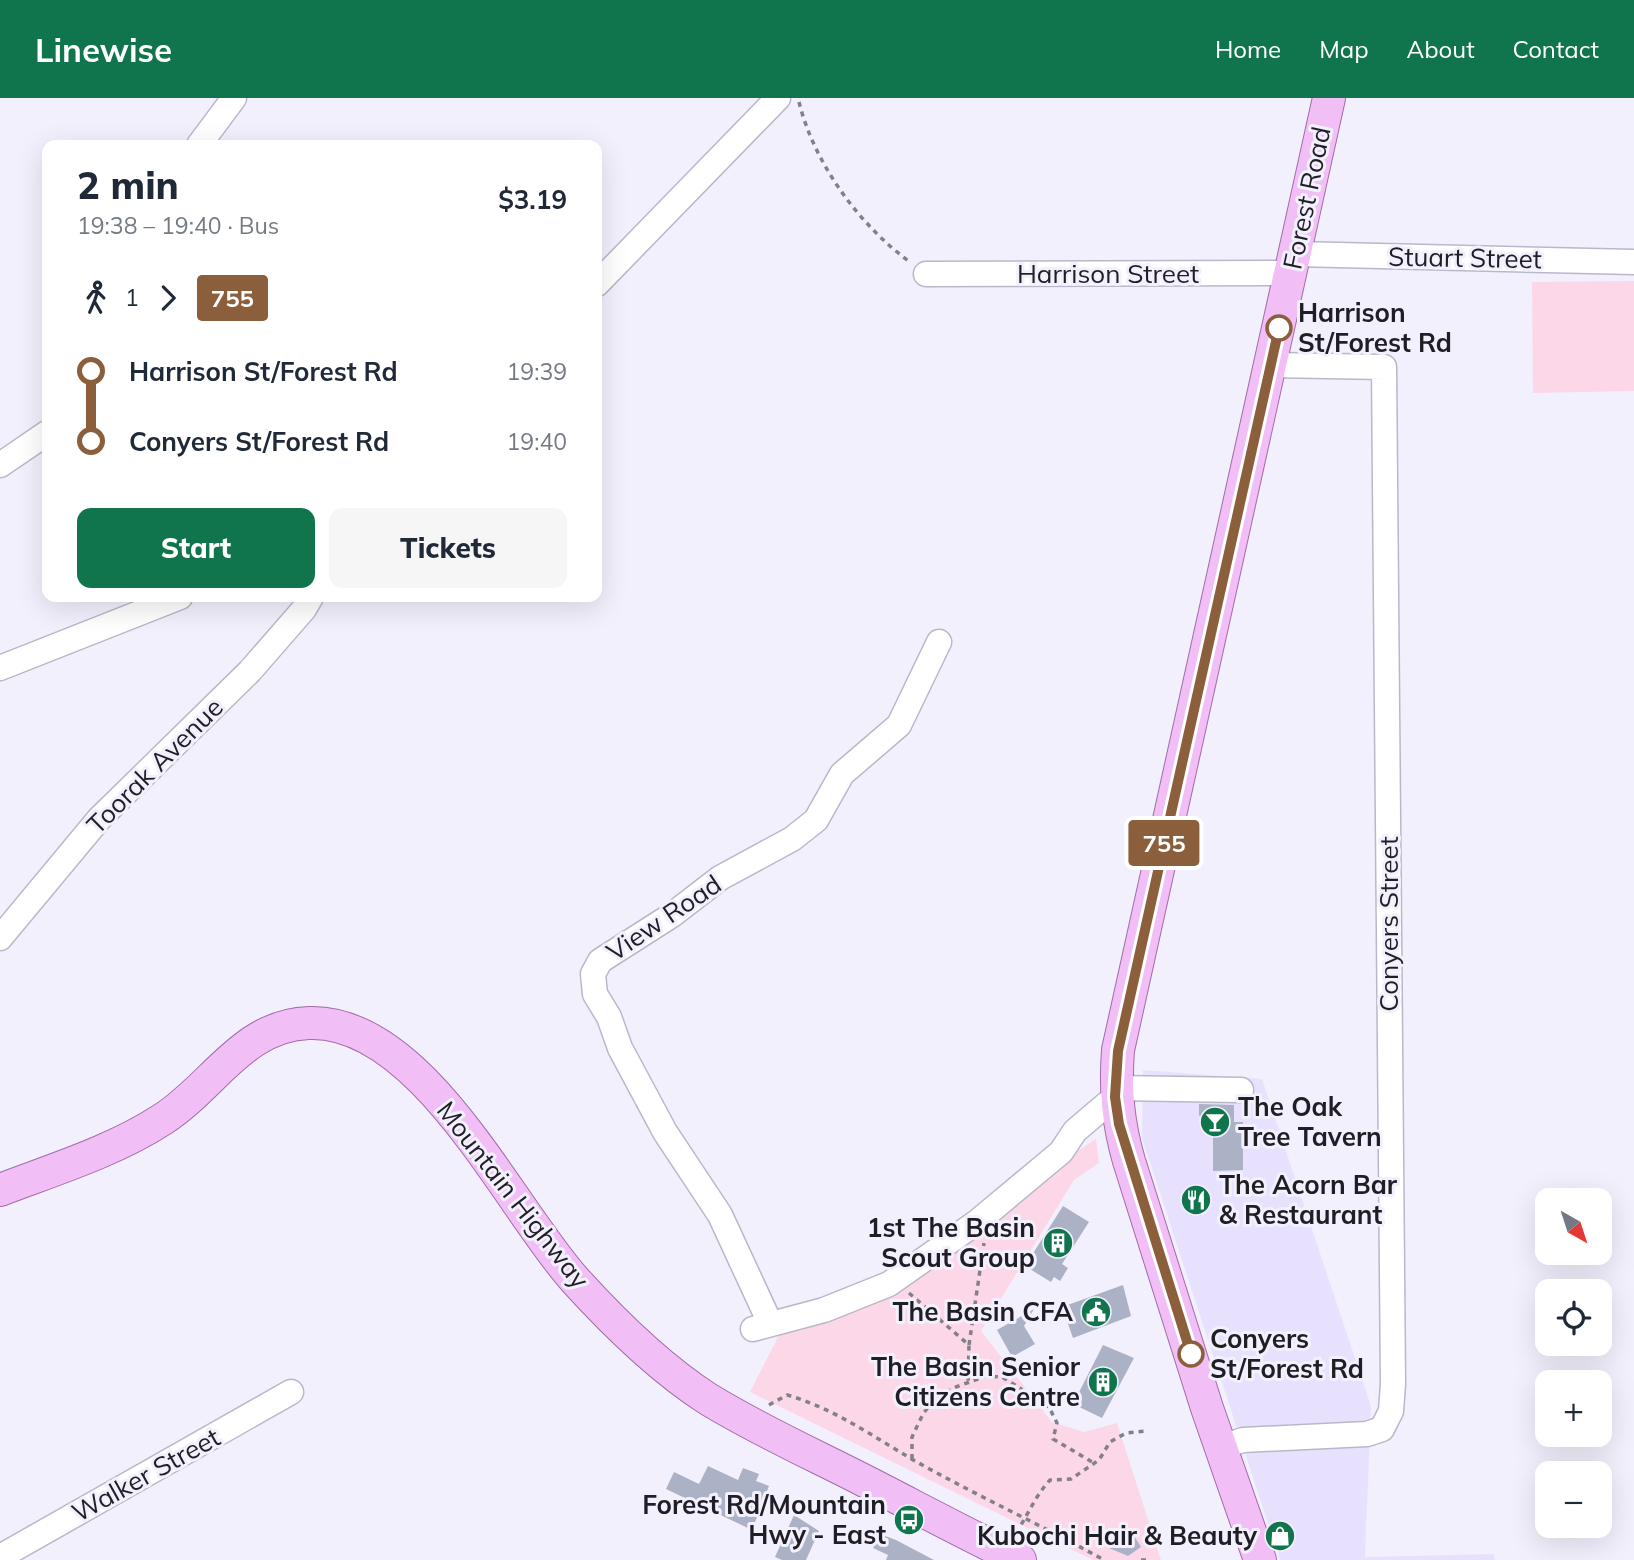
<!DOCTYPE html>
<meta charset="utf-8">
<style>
:root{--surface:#fff;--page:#f6f6f7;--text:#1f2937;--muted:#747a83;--accent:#10754d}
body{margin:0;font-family:Mulish,sans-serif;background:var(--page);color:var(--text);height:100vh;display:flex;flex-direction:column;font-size:26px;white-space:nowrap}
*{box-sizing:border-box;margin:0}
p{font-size:23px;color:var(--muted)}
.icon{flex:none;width:38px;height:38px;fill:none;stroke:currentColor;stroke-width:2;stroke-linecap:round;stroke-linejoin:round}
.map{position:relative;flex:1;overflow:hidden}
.panel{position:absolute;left:42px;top:42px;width:560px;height:462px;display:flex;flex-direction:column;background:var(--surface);border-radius:14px;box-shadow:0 7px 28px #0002}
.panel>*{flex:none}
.badge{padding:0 14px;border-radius:5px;font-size:24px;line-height:46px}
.needle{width:46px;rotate:141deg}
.tools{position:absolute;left:1535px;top:1090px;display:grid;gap:14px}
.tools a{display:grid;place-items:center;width:77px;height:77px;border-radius:14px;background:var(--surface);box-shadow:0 7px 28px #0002;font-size:35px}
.map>.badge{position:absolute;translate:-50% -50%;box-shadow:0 0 0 4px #fff}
.legs{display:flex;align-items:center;gap:10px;height:77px;padding:0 35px;font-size:23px}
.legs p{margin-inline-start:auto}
.overview{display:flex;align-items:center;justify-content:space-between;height:119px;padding:0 35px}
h1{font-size:38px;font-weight:800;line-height:52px}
.cta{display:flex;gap:14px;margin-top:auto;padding:14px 35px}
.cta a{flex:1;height:80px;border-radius:14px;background:var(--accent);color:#fff;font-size:28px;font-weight:800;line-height:80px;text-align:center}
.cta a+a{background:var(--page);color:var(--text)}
ul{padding:0 35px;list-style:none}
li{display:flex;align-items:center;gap:24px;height:70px;font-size:26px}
li i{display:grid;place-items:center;width:10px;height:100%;margin:0 9px;background:currentColor}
li i::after{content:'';width:18px;height:18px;margin:-9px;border:5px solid;border-radius:50%;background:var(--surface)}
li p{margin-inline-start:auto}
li:first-child i{background:linear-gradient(#0000 50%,currentColor 0)}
li:last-child i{background:linear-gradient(currentColor 50%,#0000 0)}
header{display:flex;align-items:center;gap:42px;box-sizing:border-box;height:98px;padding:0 35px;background:var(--accent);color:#fff}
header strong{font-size:33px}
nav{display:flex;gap:38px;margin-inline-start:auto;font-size:24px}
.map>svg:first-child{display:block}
</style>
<header>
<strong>Linewise</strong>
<nav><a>Home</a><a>Map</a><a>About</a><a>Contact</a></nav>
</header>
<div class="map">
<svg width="1634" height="1462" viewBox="0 0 1634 1462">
<rect width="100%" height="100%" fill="#f3f0fd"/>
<polygon fill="#e8e1fd" points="1143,972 1262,981 1371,1308 1365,1459 1494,1456 1495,1462 1280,1462 1142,1040"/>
<g fill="#fcd7e7">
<polygon points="1634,183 1634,293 1533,295 1532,184"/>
<polygon points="1096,1041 1099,1065 1074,1082 981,1233 1052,1324 1084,1334 1117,1325 1161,1462 1093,1462 750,1294 780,1235 879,1203 1042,1076"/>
</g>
<g fill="#abb2c5">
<polygon points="1199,1006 1234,1007 1234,1024 1243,1024 1243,1072 1213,1073 1213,1032 1199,1017"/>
<polygon points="1063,1108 1089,1124 1062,1166 1068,1170 1060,1183 1054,1179 1051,1184 1025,1168"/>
<polygon points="1123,1187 1131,1218 1073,1240 1062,1209"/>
<polygon points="1034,1211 1024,1228 1035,1246 1012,1259 997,1232"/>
<polygon points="1103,1247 1134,1260 1102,1320 1073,1306"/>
<polygon points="708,1368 738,1382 743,1370 759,1376 756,1383 769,1388 752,1432 666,1391 674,1374 699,1386"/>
<polygon points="794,1417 819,1433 806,1462 782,1462 775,1459"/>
<polygon points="1131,1433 1141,1449 1128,1458 1109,1450"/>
<polygon points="880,1436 896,1442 934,1462 886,1462 888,1457 873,1450"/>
</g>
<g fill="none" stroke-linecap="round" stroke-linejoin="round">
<g stroke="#bbb7ca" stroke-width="27">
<g id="minor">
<polyline points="199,47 234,0"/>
<polyline points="1296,156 1634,164"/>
<polyline points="926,176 1290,175"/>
<polyline points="597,186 778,0"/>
<polyline points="0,367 47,335"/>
<polyline points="0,570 180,499"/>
<polyline points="0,840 99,721 250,573 304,511 311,499"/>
<polyline points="1115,990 1241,992"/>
<polyline points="770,1225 720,1117 665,1034 620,950 609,919 595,896 593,876 600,863 672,817 720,780 792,741 816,722 842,676 899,627 939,544"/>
<polyline points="753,1231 824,1212 889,1186 977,1124 1061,1054 1075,1033 1115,999"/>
<polyline points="1221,1349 1243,1342 1367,1336 1382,1331 1391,1313 1393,1286 1384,269 1271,267"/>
<polyline points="0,1459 291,1294"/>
</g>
</g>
<g stroke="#a16ba9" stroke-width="34">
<g id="major">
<path d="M 0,1092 C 55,1071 114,1053 163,1021 C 214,988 243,927 309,925 C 422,921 510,1110 575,1182 C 614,1225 660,1270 708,1301 C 757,1331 810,1355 861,1381 C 914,1408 966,1436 1020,1462"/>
<path d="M 1260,1462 L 1207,1310 L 1129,1063 C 1118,1025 1115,993 1118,952 L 1329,0"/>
</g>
</g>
<g stroke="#83808a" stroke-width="3.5" stroke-dasharray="5 5" stroke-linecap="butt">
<path d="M 799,4 C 814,65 859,127 910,164"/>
<polyline points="909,1195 969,1247 968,1285"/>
<polyline points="969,1247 984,1145"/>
<path d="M 769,1307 L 787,1297 C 837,1311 879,1343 924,1368 C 984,1401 1045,1429 1104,1462"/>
<polyline points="912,1361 912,1339 923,1316 935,1300 956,1289 986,1278 1002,1279 1020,1290 1029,1300 1049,1309 1057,1325 1053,1341 1094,1365"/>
<path d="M 1016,1435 C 1028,1417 1035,1398 1050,1382 L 1071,1381 L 1099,1362 L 1110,1344 L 1126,1335 L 1147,1333"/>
<polyline points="1141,1462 1147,1462"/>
</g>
<use href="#minor" stroke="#fff" stroke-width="24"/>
<use href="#major" stroke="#f1bff6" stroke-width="32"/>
</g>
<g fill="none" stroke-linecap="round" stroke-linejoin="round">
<g stroke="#fff" stroke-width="16">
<polyline id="line-1" points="1191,1256 1119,1026 1115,999 1118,953 1279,230"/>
</g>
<use href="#line-1" stroke="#8b5e3c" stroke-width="10"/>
</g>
<defs>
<g id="bar-disc" transform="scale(1.575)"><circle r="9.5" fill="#10754d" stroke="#f3f0fd"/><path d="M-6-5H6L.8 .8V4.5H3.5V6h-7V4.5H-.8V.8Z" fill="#fff"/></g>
<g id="restaurant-disc" transform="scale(1.575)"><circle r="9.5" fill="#10754d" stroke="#f3f0fd"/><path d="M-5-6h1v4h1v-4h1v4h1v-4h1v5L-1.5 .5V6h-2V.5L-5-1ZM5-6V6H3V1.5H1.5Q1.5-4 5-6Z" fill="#fff"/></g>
<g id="building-disc" transform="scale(1.575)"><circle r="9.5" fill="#10754d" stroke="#f3f0fd"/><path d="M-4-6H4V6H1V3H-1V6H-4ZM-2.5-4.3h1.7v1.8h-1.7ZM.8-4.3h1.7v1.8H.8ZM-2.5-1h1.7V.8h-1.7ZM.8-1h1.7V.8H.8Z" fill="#fff"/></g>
<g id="civic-disc" transform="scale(1.575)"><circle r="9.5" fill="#10754d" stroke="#f3f0fd"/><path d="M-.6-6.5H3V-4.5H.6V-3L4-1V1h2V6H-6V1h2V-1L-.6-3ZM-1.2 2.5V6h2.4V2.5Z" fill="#fff"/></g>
<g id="bus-disc" transform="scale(1.575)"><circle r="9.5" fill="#10754d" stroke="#f3f0fd"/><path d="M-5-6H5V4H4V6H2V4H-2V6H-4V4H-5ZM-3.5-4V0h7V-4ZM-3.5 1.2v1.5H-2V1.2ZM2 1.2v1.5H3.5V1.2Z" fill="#fff"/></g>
<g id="shop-disc" transform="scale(1.575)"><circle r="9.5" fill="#10754d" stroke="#f3f0fd"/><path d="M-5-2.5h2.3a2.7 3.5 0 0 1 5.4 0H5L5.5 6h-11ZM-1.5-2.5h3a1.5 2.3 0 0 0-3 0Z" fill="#fff"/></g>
</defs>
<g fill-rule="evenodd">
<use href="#bar-disc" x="1215" y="1024"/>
<use href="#restaurant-disc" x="1196" y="1102"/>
<use href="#building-disc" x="1058" y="1145"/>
<use href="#civic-disc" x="1096" y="1214"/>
<use href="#building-disc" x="1103" y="1284"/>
<use href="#bus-disc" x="909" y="1422"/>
<use href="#shop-disc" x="1280" y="1438"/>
</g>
<g fill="#fff" stroke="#8b5e3c" stroke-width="3.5">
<circle cx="1279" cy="230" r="12"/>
<circle cx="1191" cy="1256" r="12"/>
</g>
<g text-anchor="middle" stroke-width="6" stroke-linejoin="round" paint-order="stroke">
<g font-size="26" fill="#201e25" stroke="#f3f0fd">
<text transform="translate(1307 100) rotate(-78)" y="9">Forest Road</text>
<text transform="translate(1465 160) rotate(1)" y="9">Stuart Street</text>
<text x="1108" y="185">Harrison Street</text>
<text transform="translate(155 668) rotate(-45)" y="9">Toorak Avenue</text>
<text transform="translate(664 820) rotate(-34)" y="9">View Road</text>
<text transform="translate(1389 826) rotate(-90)" y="9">Conyers Street</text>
<text transform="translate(513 1097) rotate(52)" y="9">Mountain Highway</text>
<text transform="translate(146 1377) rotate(-29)" y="9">Walker Street</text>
</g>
<g font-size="26" font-weight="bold" fill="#201e25" stroke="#f3f0fd" text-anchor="start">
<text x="1298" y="224">Harrison<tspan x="1298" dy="30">St/Forest Rd</tspan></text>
<text x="1210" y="1250">Conyers<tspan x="1210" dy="30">St/Forest Rd</tspan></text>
</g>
<g font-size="26" font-weight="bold" fill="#201e25" stroke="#f3f0fd" text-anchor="end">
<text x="1238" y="1018" text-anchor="start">The Oak<tspan x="1238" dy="30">Tree Tavern</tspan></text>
<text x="1219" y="1096" text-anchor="start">The Acorn Bar<tspan x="1219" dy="30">&amp; Restaurant</tspan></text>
<text x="1035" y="1139">1st The Basin<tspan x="1035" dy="30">Scout Group</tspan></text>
<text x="1073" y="1223">The Basin CFA</text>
<text x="1080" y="1278">The Basin Senior<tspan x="1080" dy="30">Citizens Centre</tspan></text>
<text x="886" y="1416">Forest Rd/Mountain<tspan x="886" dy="30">Hwy - East</tspan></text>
<text x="1257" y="1447">Kubochi Hair &amp; Beauty</text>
</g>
</g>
</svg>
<div class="tools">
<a><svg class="needle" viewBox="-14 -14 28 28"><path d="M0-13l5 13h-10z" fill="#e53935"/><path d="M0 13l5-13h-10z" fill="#747a83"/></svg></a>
<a><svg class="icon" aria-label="locate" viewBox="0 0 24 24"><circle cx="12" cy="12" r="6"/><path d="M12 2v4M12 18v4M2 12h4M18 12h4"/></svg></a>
<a>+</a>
<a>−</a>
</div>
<b class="badge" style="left:1164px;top:745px;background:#8b5e3c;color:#fff">755</b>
<section class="panel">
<div class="overview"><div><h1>2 min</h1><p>19:38 – 19:40 · Bus</p></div><b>$3.19</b></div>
<div class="legs"><svg class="icon" aria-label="walk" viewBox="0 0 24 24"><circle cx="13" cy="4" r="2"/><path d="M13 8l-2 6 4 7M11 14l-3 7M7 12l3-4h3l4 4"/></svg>1<svg class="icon" aria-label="forward" viewBox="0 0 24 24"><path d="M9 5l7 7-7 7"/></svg><b class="badge" style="background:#8b5e3c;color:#fff">755</b></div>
<ul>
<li><i style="color:#8b5e3c"></i><b>Harrison St/Forest Rd</b><p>19:39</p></li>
<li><i style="color:#8b5e3c"></i><b>Conyers St/Forest Rd</b><p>19:40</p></li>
</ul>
<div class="cta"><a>Start</a><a>Tickets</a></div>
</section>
</div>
